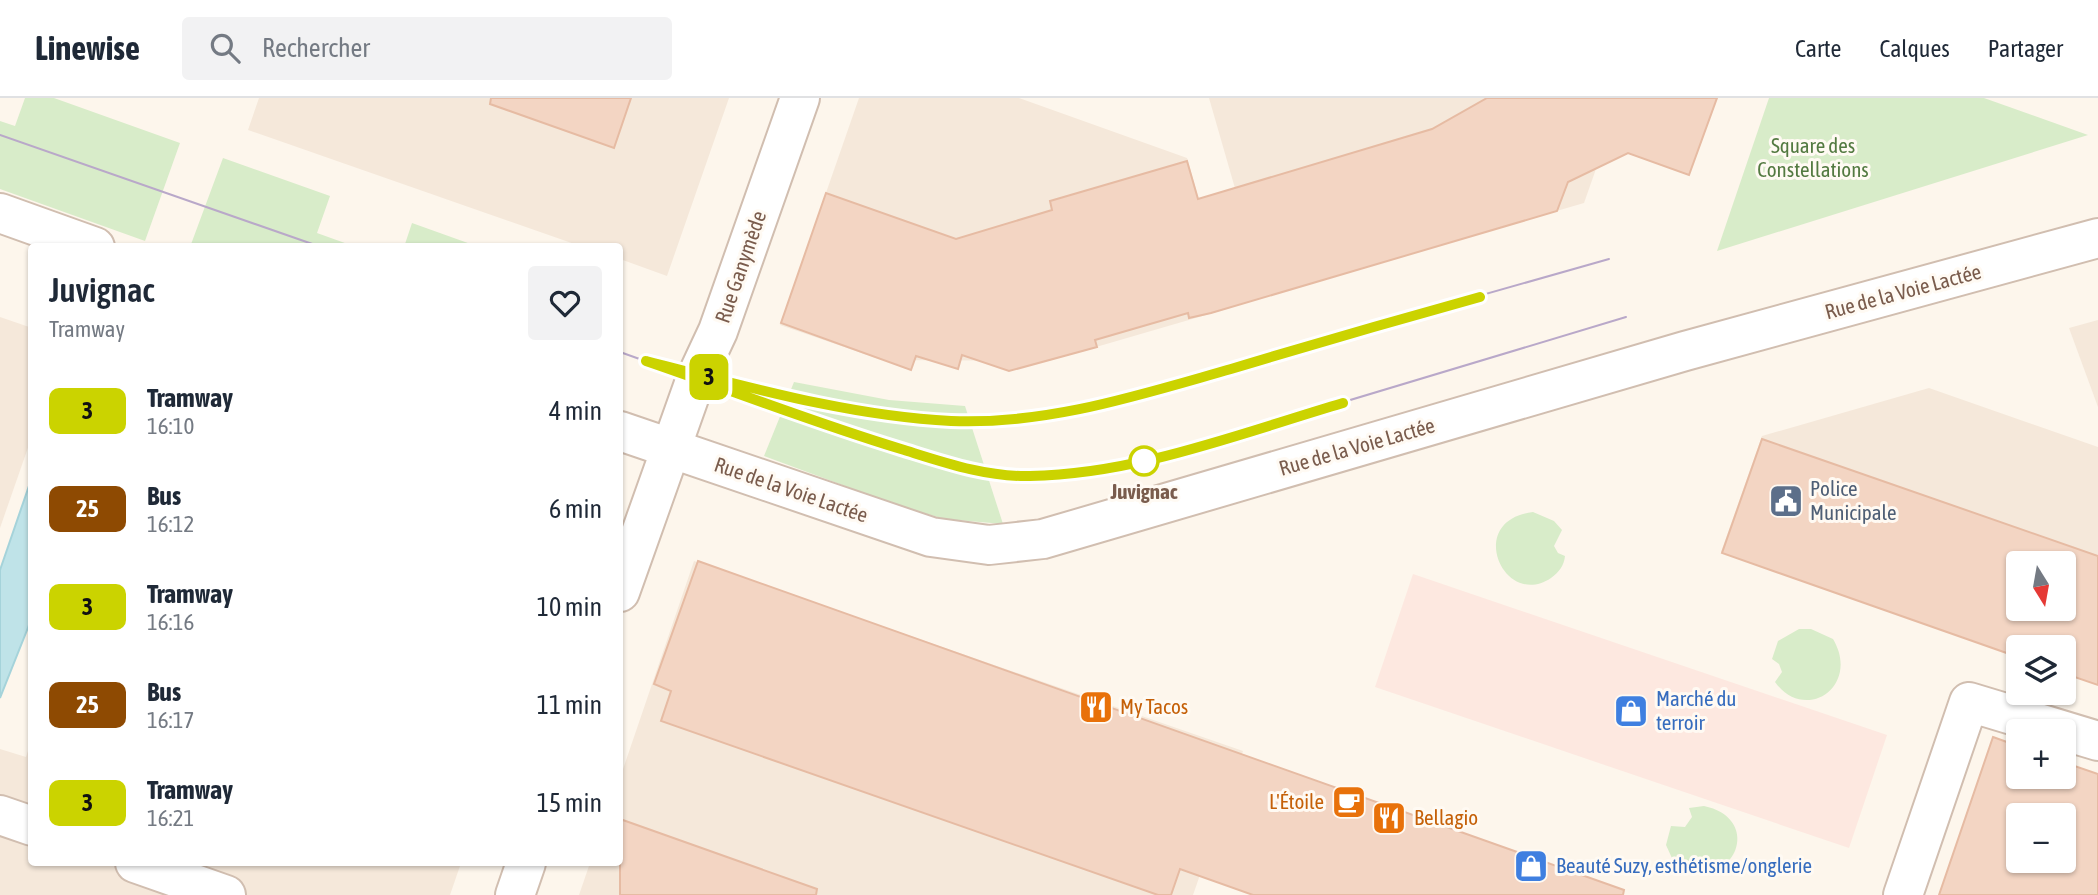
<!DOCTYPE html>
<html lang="fr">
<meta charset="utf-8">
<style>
:root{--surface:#fff;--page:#f2f2f3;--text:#1f2937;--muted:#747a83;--line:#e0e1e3}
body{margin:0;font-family:"Asap Condensed",sans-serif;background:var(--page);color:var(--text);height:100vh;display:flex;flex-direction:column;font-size:26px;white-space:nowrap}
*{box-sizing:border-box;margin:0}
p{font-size:23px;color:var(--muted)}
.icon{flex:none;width:38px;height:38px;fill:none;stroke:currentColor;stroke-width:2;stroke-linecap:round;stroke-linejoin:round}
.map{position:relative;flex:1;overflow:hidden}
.sheet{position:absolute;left:28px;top:145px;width:595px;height:623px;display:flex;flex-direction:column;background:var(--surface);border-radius:7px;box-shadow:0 2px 5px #0004}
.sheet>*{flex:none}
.badge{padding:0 14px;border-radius:10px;font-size:24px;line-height:46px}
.needle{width:46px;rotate:169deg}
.buttons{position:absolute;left:2006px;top:453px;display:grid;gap:14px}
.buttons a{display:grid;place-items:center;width:70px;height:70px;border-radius:7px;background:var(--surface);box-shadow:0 2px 5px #0004;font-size:35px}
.map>.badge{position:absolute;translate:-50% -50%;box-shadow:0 0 0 4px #fff}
.round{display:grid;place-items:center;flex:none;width:74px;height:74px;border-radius:7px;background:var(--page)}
.headline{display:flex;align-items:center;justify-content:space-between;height:119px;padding:0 21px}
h1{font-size:33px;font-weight:600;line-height:52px}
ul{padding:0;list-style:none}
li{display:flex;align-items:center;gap:21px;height:98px;padding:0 21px}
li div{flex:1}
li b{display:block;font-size:26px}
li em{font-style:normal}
li .badge{min-width:77px;font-weight:700;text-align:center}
header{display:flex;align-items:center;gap:42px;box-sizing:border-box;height:98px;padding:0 35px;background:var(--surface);border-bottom:2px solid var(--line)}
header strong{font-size:33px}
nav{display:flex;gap:38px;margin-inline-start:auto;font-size:24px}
.search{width:490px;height:63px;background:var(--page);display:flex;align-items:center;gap:18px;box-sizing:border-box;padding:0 24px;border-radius:7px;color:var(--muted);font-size:26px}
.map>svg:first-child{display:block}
</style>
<header>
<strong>Linewise</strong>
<div class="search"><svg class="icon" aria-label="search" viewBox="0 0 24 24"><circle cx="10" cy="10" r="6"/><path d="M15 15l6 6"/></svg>Rechercher</div>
<nav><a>Carte</a><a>Calques</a><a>Partager</a></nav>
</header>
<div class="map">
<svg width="2098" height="797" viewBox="0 0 2098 797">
<rect width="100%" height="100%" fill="#fdf6ec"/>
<g fill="#f5e8da" fill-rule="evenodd">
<polygon points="259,0 729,0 667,178 620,161 620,149 583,149 248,32"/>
<polygon points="859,0 1019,0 1187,60 1230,210 1048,263 882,262 780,227"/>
<polygon points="1209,0 1621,0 1584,105 1266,198"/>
<polygon points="0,219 32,230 31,341 0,430"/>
<polygon points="2098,222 2098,309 2069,230"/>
<path d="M 1929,290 L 2098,349 L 2098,586 L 2063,550 L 2018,550 L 2018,558 L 1721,454 L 1762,338 ZM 2018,466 L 2063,466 L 2063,511 L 2018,511 Z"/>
<polygon points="694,463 1243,653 1193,797 579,797 590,765 620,765 620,680"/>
<polygon points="31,644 32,765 461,765 450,797 0,797 0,651 26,659"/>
</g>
<polygon fill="#fde8e0" points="1413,476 1887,637 1849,750 1375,589"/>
<g fill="#d8ecc9">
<polygon points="25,0 54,0 180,45 145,143 0,91 0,23 15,28"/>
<polygon points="1769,0 1984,0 2088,37 1717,153"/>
<polygon points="223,60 330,98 317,135 356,149 190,149"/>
<polygon points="412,125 479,149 404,149"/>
<polygon points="794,284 889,302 965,308 1003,426 945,421 899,408 764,358"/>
<path d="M 1533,414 L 1554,423 L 1562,432 L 1554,448 L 1558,455 L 1565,458 C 1564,468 1559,474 1551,480 C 1504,512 1464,422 1533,414 Z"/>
<path d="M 1799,531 L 1811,531 L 1833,541 C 1861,588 1805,626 1775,584 L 1782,574 L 1779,566 L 1772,561 L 1778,543 Z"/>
<path d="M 1704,708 C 1766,721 1733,797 1676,769 L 1666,747 L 1671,728 L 1685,729 L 1692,719 L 1689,710 Z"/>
</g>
<polygon fill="#bfe3e8" stroke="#a5d3da" stroke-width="2" points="31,382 31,522 0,600 0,472"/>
<g fill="#f3d5c3" stroke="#e6bba3" stroke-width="2" fill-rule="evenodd">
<polygon points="491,0 631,0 614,50 490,6"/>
<polygon points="1487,0 1717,0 1689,77 1628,55 1568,84 1557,113 1211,215 1189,220 1188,215 1095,242 1097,249 1009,273 962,257 958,271 916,258 911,272 781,225 826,95 956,141 1052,112 1050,103 1187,63 1198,101 1432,31"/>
<path d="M 1762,341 L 2098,458 L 2098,587 L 2063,575 L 2063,550 L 2018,550 L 2018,559 L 1722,455 ZM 2018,466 L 2063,466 L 2063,511 L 2018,511 Z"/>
<polygon points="698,463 1624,792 1623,797 1253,797 1180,771 1171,797 1158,797 661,623 671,593 654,586"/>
<path d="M 1993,639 L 2018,648 L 2018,679 L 2063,679 L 2063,664 L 2098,676 L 2098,797 L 1939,797 ZM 2018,718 L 2063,718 L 2063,763 L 2018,763 Z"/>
<polygon points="620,721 817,791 816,797 620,797"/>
</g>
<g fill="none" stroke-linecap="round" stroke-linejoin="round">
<g stroke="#d1beb0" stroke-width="42">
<g id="street">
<polyline points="0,115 95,149"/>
<polyline points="620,333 931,439 989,447 1043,441 1685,253 2098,140"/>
<polyline points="620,494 696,280 718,233 800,0"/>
<polyline points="0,717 32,728"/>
<polyline points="135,765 226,797"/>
<polyline points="515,797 526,765"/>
<polyline points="1903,797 1969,604 2098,643"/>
</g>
</g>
<use href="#street" stroke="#fff" stroke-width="38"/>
<g stroke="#b9a8c9" stroke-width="2">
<polyline points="0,37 321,149"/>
<polyline points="620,254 855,338 969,372 1027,378 1093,374 1164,358 1626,219"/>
<polyline points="737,286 877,315 952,323 1063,316 1609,161"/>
</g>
</g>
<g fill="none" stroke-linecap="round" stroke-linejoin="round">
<g stroke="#fff" stroke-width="16">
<path id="line" d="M 1343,305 C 1241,335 1137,376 1030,378 C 985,379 943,364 901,351 C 815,325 731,292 646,263 C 745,288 848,318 951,323 C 1048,327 1139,297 1231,271 C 1314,246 1397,222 1480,199"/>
</g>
<use href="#line" stroke="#cbd300" stroke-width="10"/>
</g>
<defs>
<g id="civic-square" transform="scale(1.75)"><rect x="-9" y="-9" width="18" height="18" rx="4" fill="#5c6f8a" stroke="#fffaf3"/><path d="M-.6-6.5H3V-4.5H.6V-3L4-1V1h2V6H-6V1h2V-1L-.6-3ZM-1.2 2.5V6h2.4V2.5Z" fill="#fff"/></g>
<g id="restaurant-square" transform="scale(1.75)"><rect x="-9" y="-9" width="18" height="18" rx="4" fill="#e8710a" stroke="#fffaf3"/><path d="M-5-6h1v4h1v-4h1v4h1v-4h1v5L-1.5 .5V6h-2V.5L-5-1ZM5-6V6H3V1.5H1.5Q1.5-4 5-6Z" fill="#fff"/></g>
<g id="shop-square" transform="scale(1.75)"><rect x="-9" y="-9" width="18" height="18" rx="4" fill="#3f7fe0" stroke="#fffaf3"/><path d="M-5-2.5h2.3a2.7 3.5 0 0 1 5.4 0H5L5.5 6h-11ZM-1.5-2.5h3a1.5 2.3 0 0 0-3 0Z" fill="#fff"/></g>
<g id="cafe-square" transform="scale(1.75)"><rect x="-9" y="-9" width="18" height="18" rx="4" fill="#e8710a" stroke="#fffaf3"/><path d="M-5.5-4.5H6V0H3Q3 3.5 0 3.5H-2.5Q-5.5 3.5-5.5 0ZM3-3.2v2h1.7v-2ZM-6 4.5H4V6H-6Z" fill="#fff"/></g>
</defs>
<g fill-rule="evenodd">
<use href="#civic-square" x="1786" y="403"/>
<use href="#restaurant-square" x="1096" y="609"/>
<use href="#shop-square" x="1631" y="613"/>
<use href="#cafe-square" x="1349" y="704"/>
<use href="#restaurant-square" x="1389" y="720"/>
<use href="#shop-square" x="1531" y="768"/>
</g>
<circle fill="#fff" stroke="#cbd300" stroke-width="3.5" cx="1144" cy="363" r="14"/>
<g text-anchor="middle" stroke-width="6" stroke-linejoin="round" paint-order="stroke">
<g font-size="21" fill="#537a41" stroke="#fffaf3">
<text x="1813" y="55">Square des<tspan x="1813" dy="24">Constellations</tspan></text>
</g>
<g font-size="21" fill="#7a5c4d" stroke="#fffaf3">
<text transform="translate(741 169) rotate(-71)" y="7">Rue Ganymède</text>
<text transform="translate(1903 194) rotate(-15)" y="7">Rue de la Voie Lactée</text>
<text transform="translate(1357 349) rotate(-16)" y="7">Rue de la Voie Lactée</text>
<text transform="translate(791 392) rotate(19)" y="7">Rue de la Voie Lactée</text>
</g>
<g font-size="21" fill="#4e5e75" stroke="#fffaf3" text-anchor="start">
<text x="1810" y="398">Police<tspan x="1810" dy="24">Municipale</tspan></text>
</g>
<g font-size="21" font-weight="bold" fill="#7a5c4d" stroke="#fffaf3">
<text x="1144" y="401">Juvignac</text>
</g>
<g font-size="21" fill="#366cbe" stroke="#fffaf3" text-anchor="start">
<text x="1656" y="608">Marché du<tspan x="1656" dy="24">terroir</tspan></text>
<text x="1556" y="775">Beauté Suzy, esthétisme/onglerie</text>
</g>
<g font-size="21" fill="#c56008" stroke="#fffaf3" text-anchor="start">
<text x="1120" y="616">My Tacos</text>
<text x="1324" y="711" text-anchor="end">L'Étoile</text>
<text x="1414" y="727">Bellagio</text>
</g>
</g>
</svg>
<div class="buttons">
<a><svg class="needle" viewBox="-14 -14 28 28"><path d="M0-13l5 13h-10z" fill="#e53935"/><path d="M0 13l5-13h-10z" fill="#747a83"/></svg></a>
<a><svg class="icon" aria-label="layers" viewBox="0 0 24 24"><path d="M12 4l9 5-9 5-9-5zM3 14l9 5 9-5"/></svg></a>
<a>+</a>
<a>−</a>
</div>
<b class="badge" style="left:709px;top:279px;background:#cbd300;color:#111">3</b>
<section class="sheet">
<div class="headline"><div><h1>Juvignac</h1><p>Tramway</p></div><a class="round"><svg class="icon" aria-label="heart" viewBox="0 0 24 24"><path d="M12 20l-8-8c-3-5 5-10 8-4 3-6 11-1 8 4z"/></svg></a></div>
<ul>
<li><span class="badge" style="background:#cbd300;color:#111">3</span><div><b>Tramway</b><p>16:10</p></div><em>4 min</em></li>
<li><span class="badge" style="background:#8e4a02;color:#fff">25</span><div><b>Bus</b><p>16:12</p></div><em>6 min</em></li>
<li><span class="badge" style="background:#cbd300;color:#111">3</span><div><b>Tramway</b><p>16:16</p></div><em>10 min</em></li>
<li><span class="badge" style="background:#8e4a02;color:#fff">25</span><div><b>Bus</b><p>16:17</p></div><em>11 min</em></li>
<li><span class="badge" style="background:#cbd300;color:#111">3</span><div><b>Tramway</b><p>16:21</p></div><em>15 min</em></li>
</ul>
</section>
</div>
